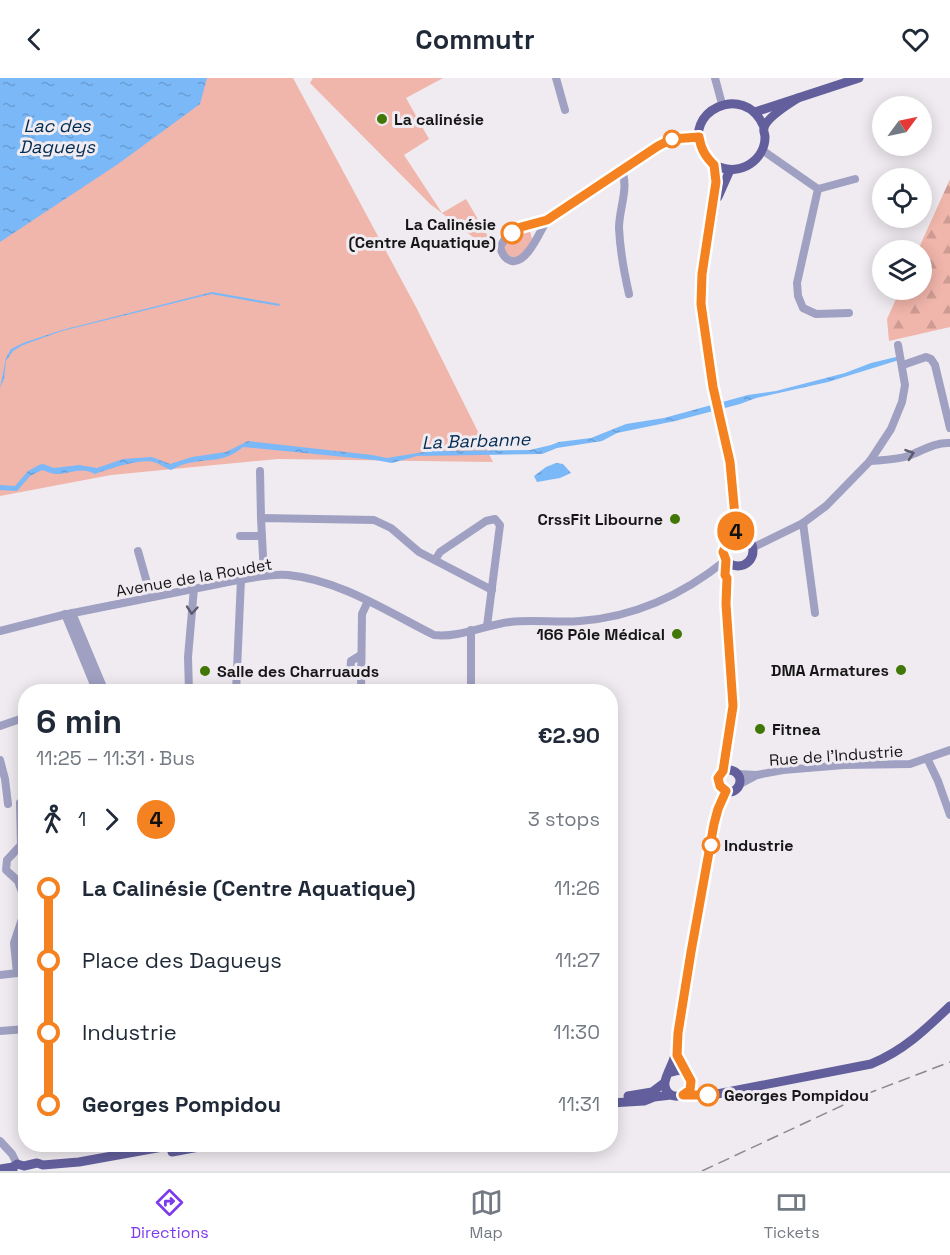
<!DOCTYPE html>
<meta charset="utf-8">
<style>
:root{--surface:#fff;--page:#f2f2f3;--text:#1f2937;--muted:#747a83;--line:#e0e1e3;--accent:#7c3aed}
body{margin:0;font-family:"Space Grotesk",sans-serif;background:var(--page);color:var(--text);height:100vh;display:flex;flex-direction:column;font-size:22px;white-space:nowrap}
*{box-sizing:border-box;margin:0}
p{font-size:20px;color:var(--muted)}
.icon{flex:none;width:33px;height:33px;fill:none;stroke:currentColor;stroke-width:2;stroke-linecap:round;stroke-linejoin:round}
.map{position:relative;flex:1;overflow:hidden}
.drawer{position:absolute;left:18px;top:606px;width:600px;height:468px;display:flex;flex-direction:column;background:var(--surface);border-radius:24px;box-shadow:0 3px 15px #0003}
.drawer>*{flex:none}
.badge{padding:0 12px;border-radius:20px;font-size:21px;line-height:39px}
.needle{width:39px;rotate:57deg}
.buttons{position:absolute;left:872px;top:18px;display:grid;gap:12px}
.buttons a{display:grid;place-items:center;width:60px;height:60px;border-radius:50%;background:var(--surface);box-shadow:0 3px 15px #0003;font-size:30px}
.map>.badge{position:absolute;translate:-50% -50%;box-shadow:0 0 0 3px #fff}
.legs{display:flex;align-items:center;gap:9px;height:66px;padding:0 18px;font-size:20px}
.legs p{margin-inline-start:auto}
.head{display:flex;align-items:center;justify-content:space-between;height:102px;padding:0 18px}
h1{font-size:33px;font-weight:600;line-height:45px}
ul{padding:0 18px;list-style:none}
li{display:flex;align-items:center;gap:21px;height:72px;font-size:22px}
li i{display:grid;place-items:center;width:9px;height:100%;margin:0 8px;background:currentColor}
li i::after{content:'';width:15px;height:15px;margin:-8px;border:4px solid;border-radius:50%;background:var(--surface)}
li p{margin-inline-start:auto}
li:first-child i{background:linear-gradient(#0000 50%,currentColor 0)}
li:last-child i{background:linear-gradient(currentColor 50%,#0000 0)}
header{display:flex;justify-content:space-between;align-items:center;height:78px;padding:0 18px;background:var(--surface);font-size:27px;font-weight:600}
.dock{display:flex;justify-content:space-around;align-items:center;height:84px;border-top:2px solid var(--line);background:var(--surface);font-size:16px;color:var(--muted)}
.dock a{display:grid;justify-items:center;gap:3px}
.dock .current{color:var(--accent)}
.map>svg:first-child{display:block}
</style>
<header><svg class="icon" aria-label="back" viewBox="0 0 24 24"><path d="M15 5l-7 7 7 7"/></svg>Commutr<svg class="icon" aria-label="heart" viewBox="0 0 24 24"><path d="M12 20l-8-8c-3-5 5-10 8-4 3-6 11-1 8 4z"/></svg></header>
<div class="map">
<svg width="950" height="1093" viewBox="0 0 950 1093">
<defs>
<pattern id="forest-firs" width="22" height="20" patternUnits="userSpaceOnUse" patternTransform="scale(1.5)"><rect width="22" height="20" fill="#f0b5ab"/><path d="M5 1l3.5 6h-7zM16 11l3.5 6h-7z" fill="#cd9b92"/></pattern>
<pattern id="water-ripples" width="26" height="14" patternUnits="userSpaceOnUse" patternTransform="scale(1.5)"><rect width="26" height="14" fill="#7ab8f8"/><path d="M2 4q2-2 4 0t4 0M15 11q2-2 4 0t4 0" fill="none" stroke="#699dd4"/></pattern>
</defs>
<rect width="100%" height="100%" fill="#efebf0"/>
<g fill="#f0b5ab">
<polygon points="0,0 293,0 416,229 493,384 278,381 111,397 0,418"/>
<polygon points="313,0 443,0 406,20 429,61 404,77 442,135 466,121 493,167 473,159 430,126 310,5"/>
<polygon points="526,150 530,153 532,161 523,176 514,180 504,175 504,164"/>
</g>
<polygon fill="url(#forest-firs)" points="950,101 950,249 889,263 887,241 900,212 921,212 921,172 918,172"/>
<g fill="url(#water-ripples)">
<polygon points="0,0 207,0 200,26 118,86 0,164"/>
<polygon points="212,214 280,226 279,228 211,216 62,253 23,267 13,273 6,283 4,301 0,310 6,280 11,271 23,265 62,252"/>
<path d="M 896,279 L 899,282 L 828,304 L 756,320 L 740,326 L 675,343 L 617,355 L 602,363 L 557,370 L 542,376 L 417,378 L 392,385 L 375,382 L 243,369 C 224,385 212,380 189,385 C 183,386 177,389 171,392 C 165,390 160,386 154,384 C 141,380 108,391 95,396 C 81,388 70,396 56,396 C 52,396 46,393 42,392 L 30,398 L 17,413 L 0,412 L 0,407 L 15,408 L 28,393 L 39,387 L 43,386 L 54,390 L 79,387 L 97,390 L 123,381 L 152,379 L 170,386 L 192,379 L 226,374 L 248,363 L 372,377 L 387,380 L 430,373 L 530,372 L 551,367 L 559,364 L 591,360 L 626,346 L 664,340 L 748,317 L 776,313 L 845,295 L 871,285 Z"/>
<polygon points="556,385 563,386 571,395 560,400 537,404 534,398 546,389"/>
</g>
<g fill="none" stroke-linecap="round" stroke-linejoin="round">
<g stroke="#a0a0c3" stroke-width="8">
<polyline points="556,0 565,32"/>
<polyline points="715,0 722,26"/>
<polyline points="762,72 818,111 797,205 798,218 803,230 816,236 849,235"/>
<path d="M 622,93 C 629,110 619,131 619,150 C 620,172 624,194 629,216"/>
<polyline points="818,111 855,101"/>
<path d="M 547,142 C 540,153 527,186 512,183 C 504,181 502,175 500,169 L 506,159 L 521,149 L 547,142 L 658,68 L 672,61 L 699,59"/>
<polyline points="903,287 926,279 931,281 935,287 950,350"/>
<path d="M 870,383 C 882,382 896,382 908,378 C 922,373 935,364 950,365"/>
<polyline points="260,393 261,440"/>
<polyline points="803,445 815,535"/>
<polyline points="240,458 262,458"/>
<polyline points="752,470 803,445 826,428 870,383 891,351 902,324 905,307 898,267"/>
<polyline points="138,473 151,519"/>
<polyline points="435,482 440,474 486,443 495,441 500,447 487,548"/>
<polyline points="264,498 261,440 374,442 391,450 419,474 492,512"/>
<polyline points="72,535 103,609 102,614"/>
<polyline points="65,536 97,614"/>
<polyline points="471,552 471,614"/>
<path d="M 0,553 L 63,537 L 238,502 C 254,500 271,495 288,497 C 340,502 388,534 434,557 C 459,560 485,547 510,544 C 533,541 557,545 580,543 C 634,539 684,516 726,482"/>
<polyline points="361,577 351,583 350,595 361,595"/>
<polyline points="189,614 188,579 194,510"/>
<polyline points="236,614 241,501"/>
<polyline points="361,614 362,536 368,523"/>
<polyline points="0,648 26,639"/>
<polyline points="927,680 938,703 950,737"/>
<polyline points="0,682 5,701 8,726"/>
<polyline points="738,696 757,697"/>
<polyline points="740,706 757,697 783,692 844,687 910,686 950,672"/>
<polyline points="17,895 14,865 24,835 23,817 18,803 6,792 7,782 21,767 20,725"/>
<polyline points="0,897 26,894"/>
<polyline points="0,953 26,951"/>
<polyline points="0,1063 12,1076 17,1086"/>
</g>
<g stroke="#635f9d" stroke-width="9">
<polyline points="755,34 859,0"/>
<path d="M 764,49 C 744,2 681,35 703,73 C 706,80 712,86 719,89 C 729,93 741,92 750,86 C 759,80 765,70 765,59 C 765,56 763,53 764,50 C 766,40 790,25 798,20"/>
<path d="M 714,87 C 722,133 699,180 701,227 C 705,306 737,379 736,458"/>
<polyline points="718,119 730,92"/>
<circle cx="738" cy="473" r="15"/>
<circle cx="729" cy="703" r="11"/>
<path d="M 723,693 C 725,672 732,651 733,629 C 734,580 723,530 726,482"/>
<path d="M 668,995 L 680,992 L 687,996 L 691,1008 C 686,1020 668,1023 665,1008 C 663,1000 676,982 677,969 C 683,895 701,820 714,746 L 718,731 L 726,713"/>
<path d="M 683,1017 L 712,1017 L 871,986 C 903,973 925,952 950,928"/>
<polyline points="628,1018 652,1014 664,1005"/>
<polyline points="610,1025 644,1023 654,1019 671,1017"/>
<polyline points="172,1074 215,1066"/>
<polyline points="0,1091 13,1089"/>
<polyline points="13,1093 13,1089 17,1086 24,1088 37,1085 43,1087 79,1084 179,1066"/>
</g>
<polyline stroke="#8c898c" stroke-width="1.5" stroke-dasharray="12 6" stroke-linecap="butt" points="702,1093 869,1015 950,984"/>
</g>
<defs><path id="oneway-chevron" d="M-2-3.5L2.5 0L-2 3.5" fill="none" stroke-width="1.6" stroke-linecap="round" stroke-linejoin="round" transform="scale(1.5)"/></defs>
<g stroke="#5c5b6d">
<use href="#oneway-chevron" transform="translate(910 376) rotate(-19)"/>
<use href="#oneway-chevron" transform="translate(192 532) rotate(95)"/>
</g>
<g fill="none" stroke-linecap="round" stroke-linejoin="round">
<g stroke="#fff" stroke-width="14">
<path id="line-1" d="M 512,155 L 521,149 L 547,142 L 658,68 L 672,61 L 699,59 C 701,71 705,78 714,87 L 716,104 L 702,196 L 701,226 L 713,309 L 730,384 L 736,449 L 736,458 L 728,461 L 723,474 L 726,482 L 725,497 L 727,500 L 726,526 L 733,628 L 723,693 L 718,700 L 720,708 L 726,713 L 718,731 L 714,746 L 691,874 L 678,955 L 677,977 L 691,1003 L 690,1012 L 683,1017 L 708,1017"/>
</g>
<use href="#line-1" stroke="#f58220" stroke-width="9"/>
</g>
<g fill="#407706" stroke="#efebf0" stroke-width="2">
<circle cx="382" cy="41" r="6"/>
<circle cx="675" cy="441" r="6"/>
<circle cx="677" cy="556" r="6"/>
<circle cx="901" cy="592" r="6"/>
<circle cx="205" cy="593" r="6"/>
<circle cx="760" cy="651" r="6"/>
</g>
<g fill="#fff" stroke="#f58220" stroke-width="3">
<circle cx="672" cy="61" r="8"/>
<circle cx="512" cy="155" r="10"/>
<circle cx="711" cy="767" r="8"/>
<circle cx="708" cy="1017" r="10"/>
</g>
<g text-anchor="middle" stroke-width="6" stroke-linejoin="round" paint-order="stroke">
<g font-size="16" font-weight="bold" fill="#171617" stroke="#efebf0" text-anchor="start">
<text x="394" y="47">La calinésie</text>
<text x="663" y="447" text-anchor="end">CrssFit Libourne</text>
<text x="665" y="562" text-anchor="end">166 Pôle Médical</text>
<text x="889" y="598" text-anchor="end">DMA Armatures</text>
<text x="217" y="599">Salle des Charruauds</text>
<text x="772" y="657">Fitnea</text>
</g>
<g font-size="16" font-weight="bold" fill="#171617" stroke="#efebf0" text-anchor="start">
<text x="496" y="152" text-anchor="end">La Calinésie<tspan x="496" dy="18">(Centre Aquatique)</tspan></text>
<text x="724" y="773">Industrie</text>
<text x="724" y="1023">Georges Pompidou</text>
</g>
<g font-size="16" fill="#171617" stroke="#efebf0">
<text transform="translate(194 499) rotate(-10)" y="6">Avenue de la Roudet</text>
<text transform="translate(836 677) rotate(-4)" y="6">Rue de l'Industrie</text>
</g>
<g font-size="18" font-style="italic" fill="#002b53" stroke="#efebf0">
<text x="57" y="54">Lac des<tspan x="57" dy="21">Dagueys</tspan></text>
<text transform="translate(476 363) rotate(-2)" y="6">La Barbanne</text>
</g>
</g>
</svg>
<div class="buttons">
<a><svg class="needle" viewBox="-14 -14 28 28"><path d="M0-13l5 13h-10z" fill="#e53935"/><path d="M0 13l5-13h-10z" fill="#747a83"/></svg></a>
<a><svg class="icon" aria-label="locate" viewBox="0 0 24 24"><circle cx="12" cy="12" r="6"/><path d="M12 2v4M12 18v4M2 12h4M18 12h4"/></svg></a>
<a><svg class="icon" aria-label="layers" viewBox="0 0 24 24"><path d="M12 4l9 5-9 5-9-5zM3 14l9 5 9-5"/></svg></a>
</div>
<b class="badge" style="left:736px;top:453px;background:#f58220;color:#111">4</b>
<section class="drawer">
<div class="head"><div><h1>6 min</h1><p>11:25 – 11:31 · Bus</p></div><b>€2.90</b></div>
<div class="legs"><svg class="icon" aria-label="walk" viewBox="0 0 24 24"><circle cx="13" cy="4" r="2"/><path d="M13 8l-2 6 4 7M11 14l-3 7M7 12l3-4h3l4 4"/></svg>1<svg class="icon" aria-label="forward" viewBox="0 0 24 24"><path d="M9 5l7 7-7 7"/></svg><b class="badge" style="background:#f58220;color:#111">4</b><p>3 stops</p></div>
<ul>
<li><i style="color:#f58220"></i><b>La Calinésie (Centre Aquatique)</b><p>11:26</p></li>
<li><i style="color:#f58220"></i><span>Place des Dagueys</span><p>11:27</p></li>
<li><i style="color:#f58220"></i><span>Industrie</span><p>11:30</p></li>
<li><i style="color:#f58220"></i><b>Georges Pompidou</b><p>11:31</p></li>
</ul>
</section>
</div>
<nav class="dock">
<a class="current"><svg class="icon" aria-label="directions" viewBox="0 0 24 24"><path d="M12 3l9 9-9 9-9-9zM9 14v-3h6M13 9l2 2-2 2"/></svg>Directions</a>
<a><svg class="icon" aria-label="map" viewBox="0 0 24 24"><path d="M3 6l6-2 6 2 6-2v14l-6 2-6-2-6 2zM9 4v14M15 6v14"/></svg>Map</a>
<a><svg class="icon" aria-label="tickets" viewBox="0 0 24 24"><path d="M3 7h18v10H3zM15 7v10"/></svg>Tickets</a>
</nav>
